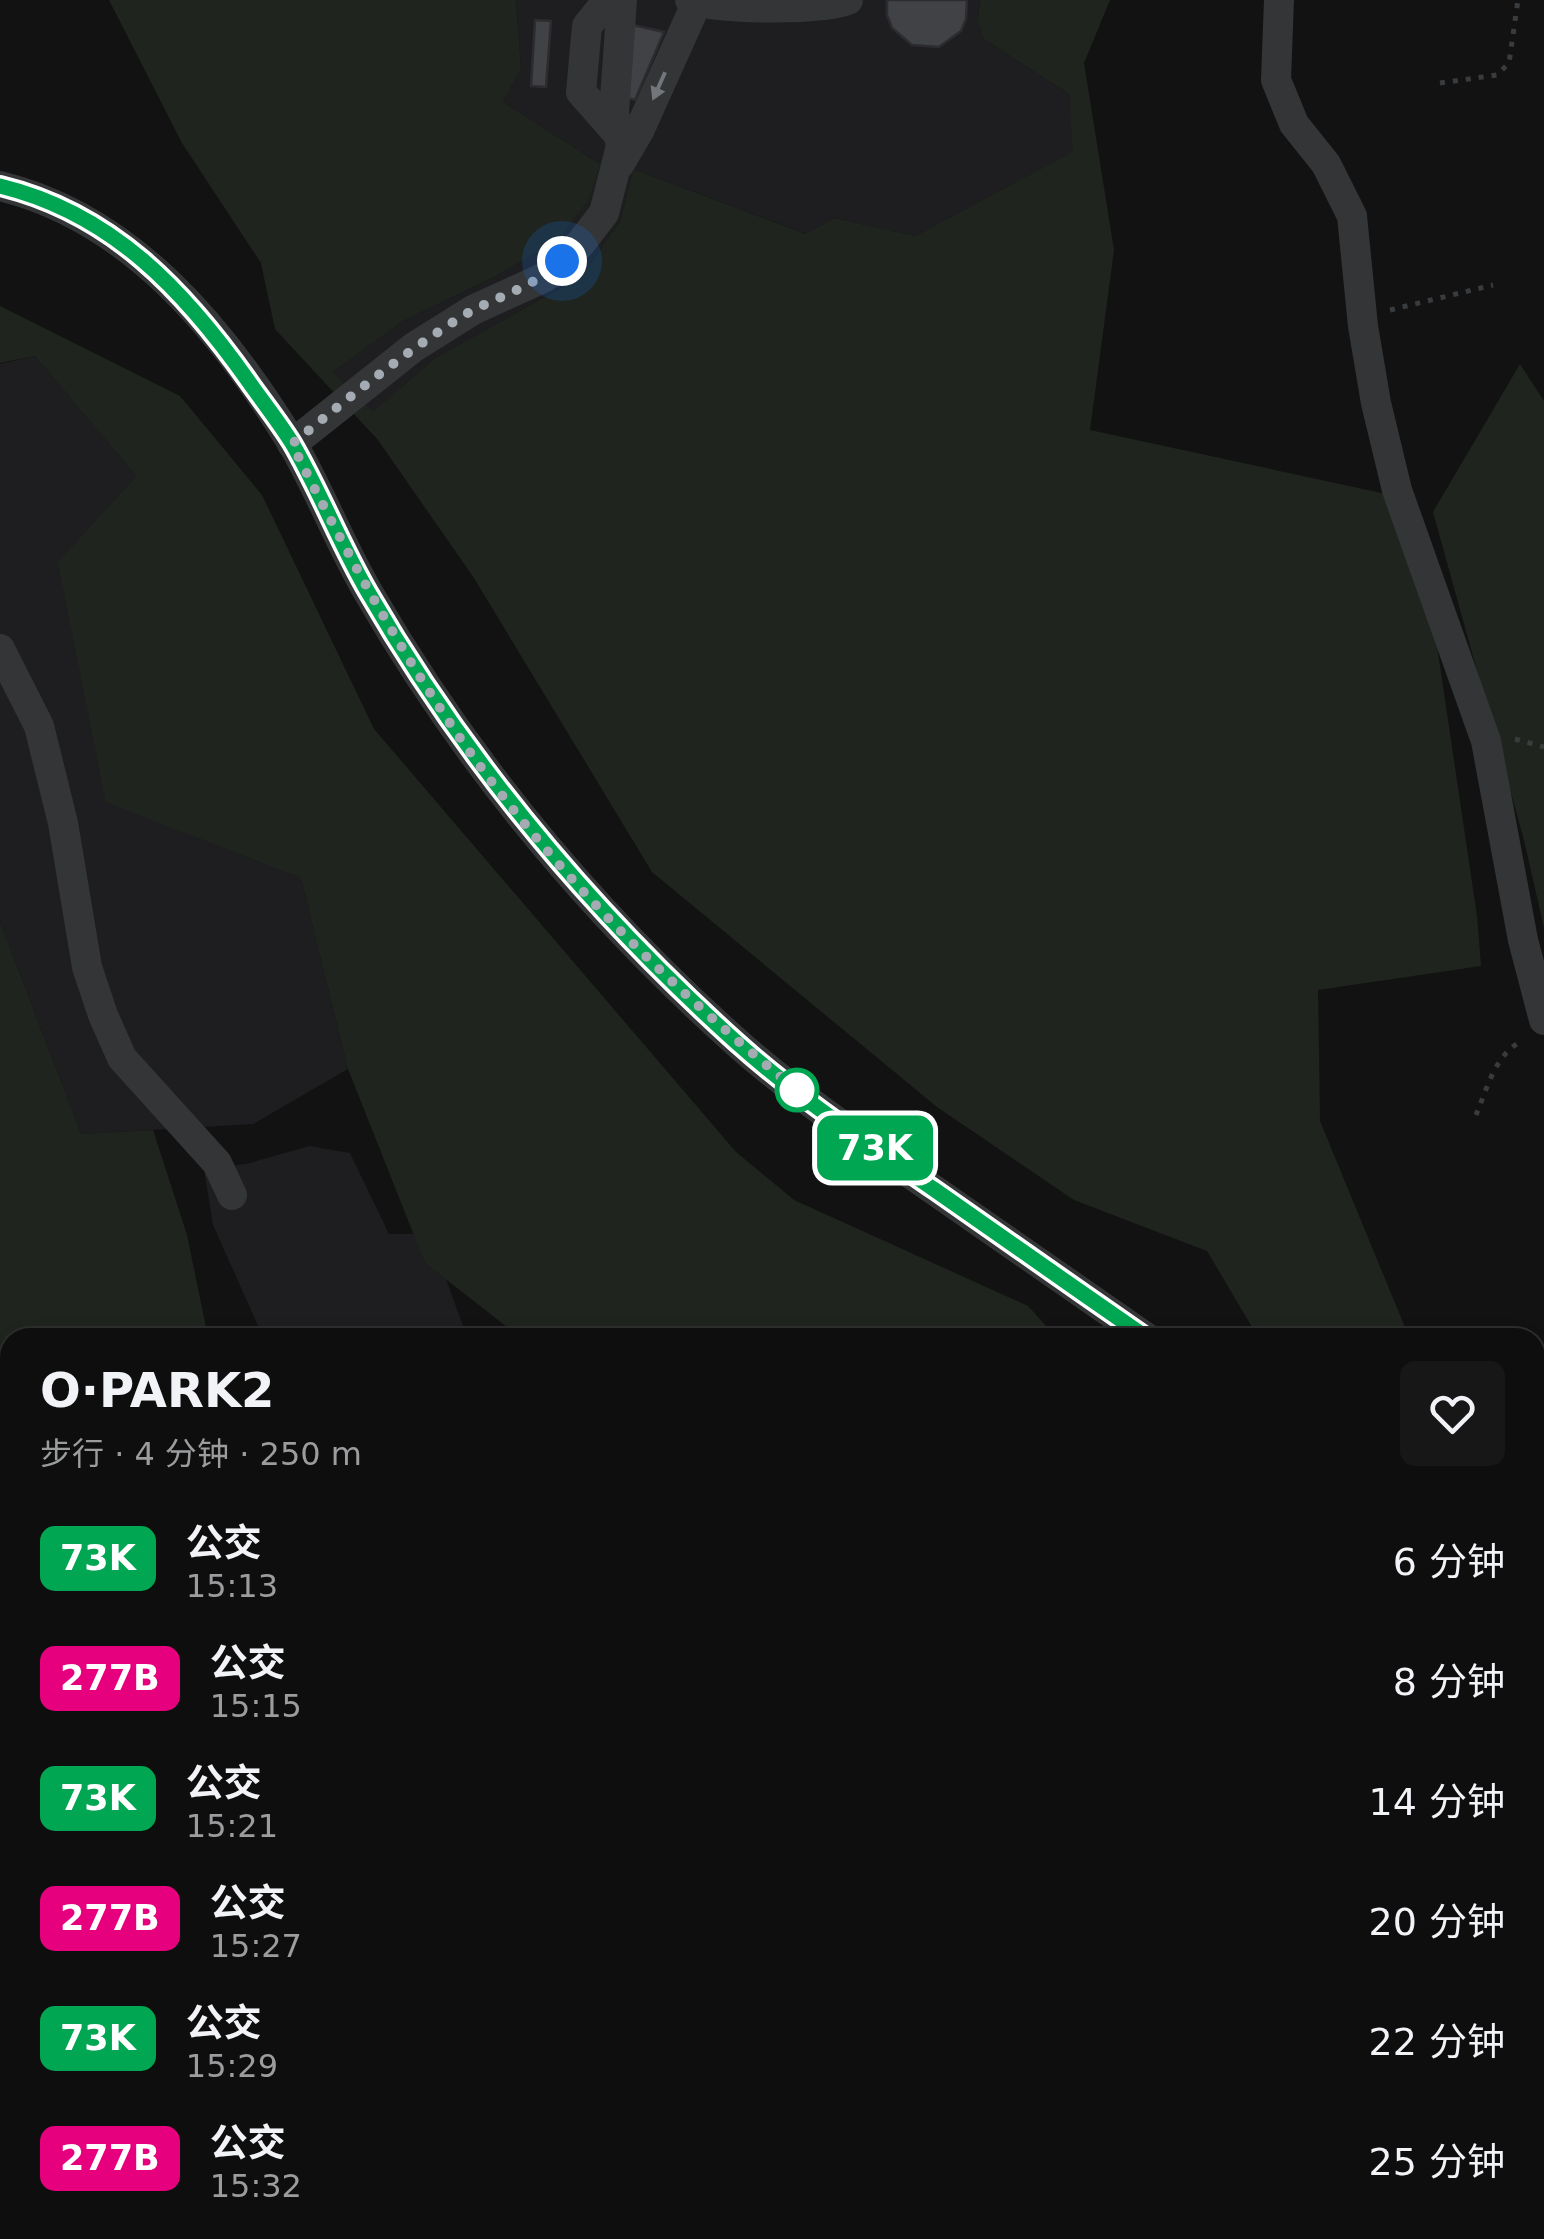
<!DOCTYPE html>
<html lang="zh">
<meta charset="utf-8">
<style>
:root{--surface:#0e0e0e;--page:#171717;--text:#f1f3f6;--muted:#9b9c9e;--line:#2e2e2e}
body{margin:0;font-family:"DejaVu Sans","Noto Sans SC",sans-serif;background:var(--page);color:var(--text);height:100vh;display:flex;flex-direction:column;font-size:38px;white-space:nowrap}
*{box-sizing:border-box;margin:0}
p{font-size:32px;color:var(--muted)}
.icon{flex:none;width:55px;height:55px;fill:none;stroke:currentColor;stroke-width:2;stroke-linecap:round;stroke-linejoin:round}
.map{position:relative;flex:1;overflow:hidden}
.panel{position:absolute;left:0px;top:1328px;width:1545px;height:912px;display:flex;flex-direction:column;background:var(--surface);border-radius:30px 30px 0 0;box-shadow:0 5px 15px #0003,0 0 0 2px var(--line)}
.panel>*{flex:none}
.badge{padding:0 20px;border-radius:15px;font-size:35px;line-height:65px}
.you{position:absolute;width:50px;height:50px;margin:-25px;border:8px solid #fff;border-radius:50%;background:#1a73e8;box-shadow:0 0 0 15px #1a73e833}
.map>.badge{position:absolute;translate:-50% -50%;box-shadow:0 0 0 5px #fff}
.round{display:grid;place-items:center;flex:none;width:105px;height:105px;border-radius:15px;background:var(--page)}
.head{display:flex;align-items:center;justify-content:space-between;height:170px;padding:0 40px}
h1{font-size:48px;font-weight:600;line-height:75px}
ul{padding:0;list-style:none}
li{display:flex;align-items:center;gap:30px;height:120px;padding:0 40px}
li div{flex:1}
li b{display:block;font-size:38px}
li em{font-style:normal}
li .badge{min-width:110px;font-weight:700;text-align:center}
.map>svg:first-child{display:block}
</style>
<div class="map">
<svg width="1544" height="2239" viewBox="0 0 1544 2239">
<rect width="100%" height="100%" fill="#121213"/>
<g fill="#1e1e20">
<polygon points="516,0 980,0 978,21 984,39 1069,94 1074,152 915,236 834,218 807,234 633,169 621,220 581,277 435,358 373,413 333,372 403,321 494,277 556,242 600,164 503,102 521,69"/>
<polygon points="35,356 138,476 106,801 301,878 348,1069 253,1124 81,1134 0,922 0,364"/>
<polygon points="309,1146 350,1153 389,1234 414,1234 425,1263 446,1279 467,1337 247,1337 259,1328 213,1225 204,1169 246,1164"/>
</g>
<g fill="#1f251e">
<polygon points="109,0 516,0 521,69 503,102 600,164 589,199 556,242 494,277 403,321 333,372 373,412 435,358 581,277 621,220 633,169 806,234 834,218 915,236 1073,152 1069,94 984,39 978,21 980,0 1110,0 1084,63 1114,250 1090,430 1386,494 1437,646 1477,916 1481,966 1318,990 1320,1121 1409,1337 1258,1337 1207,1251 1074,1200 937,1107 652,872 474,578 378,440 275,329 261,263 182,143"/>
<polygon points="0,306 180,396 262,495 374,729 736,1152 794,1200 1028,1306 1056,1337 520,1337 425,1263 348,1069 301,878 106,802 58,562 137,476 35,356 0,363"/>
<polygon points="1520,364 1544,401 1544,928 1524,840 1433,512"/>
<polygon points="0,922 81,1134 153,1130 187,1235 208,1337 10,1338 10,1517 0,1444"/>
<polygon points="0,1468 10,1528 10,2116 0,2109"/>
<polygon points="1535,1608 1544,1609 1544,2239 485,2239 490,2230 1535,2230 1535,2173 1538,2169 1535,2148"/>
</g>
<g fill="#414246" stroke="#2c2c2f" stroke-width="2.5">
<polygon points="887,0 967,0 966,19 961,31 939,47 912,45 892,28 887,15"/>
<polygon points="535,20 551,21 546,87 531,86"/>
<polygon points="633,25 664,32 635,100 627,98"/>
<polygon points="85,2230 490,2230 485,2239 88,2239"/>
</g>
<g fill="none" stroke-linecap="round" stroke-linejoin="round">
<g stroke="#393c3e" stroke-width="5" stroke-dasharray="5 8" stroke-linecap="butt">
<polyline points="1440,83 1497,75 1509,63 1518,0"/>
<polyline points="1390,310 1493,285"/>
<polyline points="1515,739 1544,747"/>
<path d="M 1476,1115 C 1487,1089 1495,1054 1522,1041"/>
</g>
<g stroke="#333537" stroke-width="30">
<polyline points="608,0 587,26 581,92 618,134"/>
<path d="M 690,0 C 722,9 818,11 848,0"/>
<polyline points="1279,0 1276,80 1294,124 1326,164 1352,216 1363,326 1376,403 1397,490 1486,741 1523,940 1544,1020"/>
<polyline points="619,165 639,131 697,2"/>
<path d="M 0,186 C 132,218 224,332 292,443 C 320,491 340,544 368,592 C 465,760 590,911 735,1041 C 792,1092 858,1137 921,1181 C 996,1233 1071,1285 1147,1338"/>
<polyline points="292,444 414,347 473,310 545,277 580,244 604,213 621,146 614,113 622,0"/>
<polyline points="0,649 39,726 63,823 87,967 103,1015 122,1058 217,1163 232,1195"/>
<polyline points="1535,1469 1544,1468"/>
<polyline points="1535,1587 1544,1583"/>
<polyline points="0,2082 10,2092"/>
<polyline points="62,2230 63,2239"/>
</g>
</g>
<defs><path id="oneway-solid" d="M-6-.8H1V-3.2L6.5 0L1 3.2V.8H-6Z" transform="scale(2.5)"/></defs>
<use fill="#72767b" href="#oneway-solid" transform="translate(659 86) rotate(114)"/>
<g fill="none" stroke-linecap="round" stroke-linejoin="round">
<g stroke="#fff" stroke-width="22">
<path id="line" d="M 0,186 C 112,213 185,291 249,382 C 263,402 279,422 292,443 C 320,491 340,544 368,592 C 465,760 590,910 735,1041 C 796,1096 867,1143 935,1190 C 1005,1239 1076,1289 1147,1338"/>
</g>
<use href="#line" stroke="#00a651" stroke-width="15"/>
<path stroke="#a5abb2" stroke-width="10" stroke-dasharray="0 18" d="M 562,261 C 533,288 494,297 461,317 C 401,355 347,399 292,444 C 336,532 382,619 436,702 C 531,850 660,980 797,1090"/>
</g>
<circle fill="#fff" stroke="#00a651" stroke-width="5" cx="797" cy="1090" r="20"/>
</svg>
<div class="you" style="left:562px;top:261px"></div>
<b class="badge" style="left:875px;top:1148px;background:#00a651;color:#fff">73K</b>
<section class="panel">
<div class="head"><div><h1>O·PARK2</h1><p>步行 · 4 分钟 · 250 m</p></div><a class="round"><svg class="icon" aria-label="heart" viewBox="0 0 24 24"><path d="M12 20l-8-8c-3-5 5-10 8-4 3-6 11-1 8 4z"/></svg></a></div>
<ul>
<li><span class="badge" style="background:#00a651;color:#fff">73K</span><div><b>公交</b><p>15:13</p></div><em>6 分钟</em></li>
<li><span class="badge" style="background:#e6007e;color:#fff">277B</span><div><b>公交</b><p>15:15</p></div><em>8 分钟</em></li>
<li><span class="badge" style="background:#00a651;color:#fff">73K</span><div><b>公交</b><p>15:21</p></div><em>14 分钟</em></li>
<li><span class="badge" style="background:#e6007e;color:#fff">277B</span><div><b>公交</b><p>15:27</p></div><em>20 分钟</em></li>
<li><span class="badge" style="background:#00a651;color:#fff">73K</span><div><b>公交</b><p>15:29</p></div><em>22 分钟</em></li>
<li><span class="badge" style="background:#e6007e;color:#fff">277B</span><div><b>公交</b><p>15:32</p></div><em>25 分钟</em></li>
</ul>
</section>
</div>
